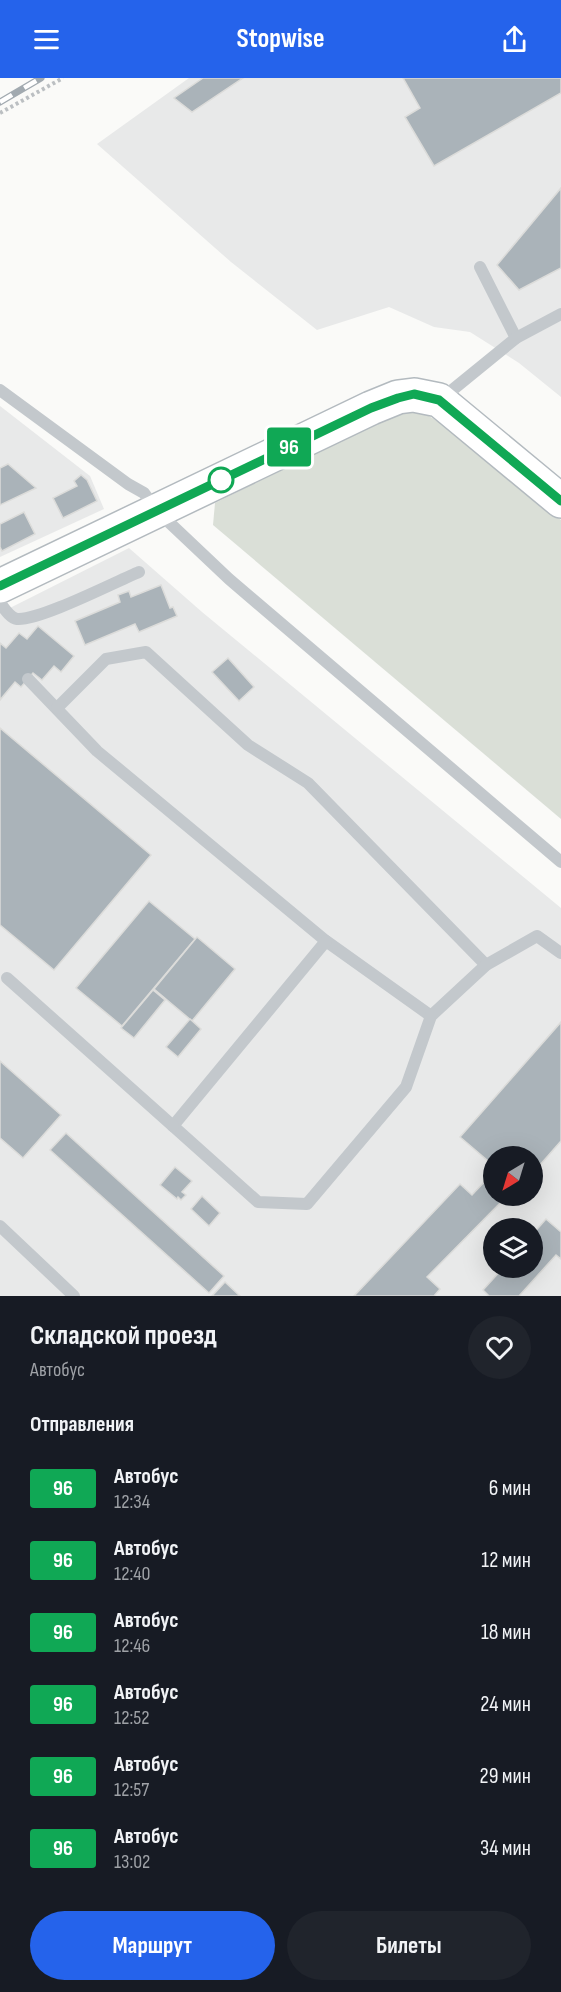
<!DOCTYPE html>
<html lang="ru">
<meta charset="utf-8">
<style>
:root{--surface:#171b24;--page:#20242c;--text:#f1f3f6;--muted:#9ea1a6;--accent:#2563eb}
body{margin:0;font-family:"Sofia Sans Condensed",sans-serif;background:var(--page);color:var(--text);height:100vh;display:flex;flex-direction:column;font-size:22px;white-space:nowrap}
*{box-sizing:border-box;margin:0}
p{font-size:20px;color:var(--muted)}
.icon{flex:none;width:33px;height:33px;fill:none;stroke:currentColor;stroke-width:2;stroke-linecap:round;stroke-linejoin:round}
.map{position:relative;height:1218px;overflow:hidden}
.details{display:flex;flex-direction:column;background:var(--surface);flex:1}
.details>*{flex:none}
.badge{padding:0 12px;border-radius:4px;font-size:21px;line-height:39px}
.needle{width:39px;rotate:218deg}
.controls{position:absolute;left:483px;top:1068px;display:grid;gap:12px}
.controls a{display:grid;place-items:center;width:60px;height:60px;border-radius:50%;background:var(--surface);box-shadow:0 6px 24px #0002;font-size:30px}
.map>.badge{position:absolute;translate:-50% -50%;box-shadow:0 0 0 3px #fff}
h2{padding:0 30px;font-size:22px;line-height:54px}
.round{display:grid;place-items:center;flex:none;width:63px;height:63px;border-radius:32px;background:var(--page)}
.overview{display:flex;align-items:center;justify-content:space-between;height:102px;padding:0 30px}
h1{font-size:28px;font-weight:700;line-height:45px}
.cta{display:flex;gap:12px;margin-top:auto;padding:12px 30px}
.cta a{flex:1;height:69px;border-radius:36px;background:var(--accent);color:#fff;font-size:24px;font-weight:700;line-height:69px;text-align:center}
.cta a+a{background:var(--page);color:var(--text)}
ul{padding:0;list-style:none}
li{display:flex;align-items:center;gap:18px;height:72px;padding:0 30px}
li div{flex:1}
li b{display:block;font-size:22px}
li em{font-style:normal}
li .badge{min-width:66px;font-weight:700;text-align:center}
header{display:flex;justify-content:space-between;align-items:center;height:78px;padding:0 30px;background:var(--accent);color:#fff;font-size:27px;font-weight:700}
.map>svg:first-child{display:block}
</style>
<header><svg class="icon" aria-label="menu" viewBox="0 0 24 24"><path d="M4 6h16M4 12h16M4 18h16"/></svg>Stopwise<svg class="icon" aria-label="share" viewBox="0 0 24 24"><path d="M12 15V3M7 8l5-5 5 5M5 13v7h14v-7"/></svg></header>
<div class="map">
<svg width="561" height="1218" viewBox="0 0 561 1218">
<rect width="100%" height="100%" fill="#fafaf8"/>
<g fill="#e8e9e9" fill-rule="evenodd">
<polygon points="189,0 561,0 561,319 519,285 470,254 434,249 389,229 317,252 231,184 97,66"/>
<polygon points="0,328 90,398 104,431 0,479"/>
<path d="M 129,470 L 202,534 L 561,830 L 561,1218 L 0,1218 L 0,535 ZM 494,1078 L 532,1078 L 532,1118 L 494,1118 ZM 494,1150 L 532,1150 L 532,1190 L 494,1190 Z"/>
</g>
<polygon fill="#dadfd7" points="404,332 429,338 464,360 561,442 561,741 213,447 215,425"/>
<g fill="#aab3b9" stroke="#dcdcda" stroke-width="1.5">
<polygon points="203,0 243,0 192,34 174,20"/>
<polygon points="403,0 561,0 561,15 434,88 405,39 420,30"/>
<polygon points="561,110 561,190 519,212 497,187"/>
<polygon points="8,386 36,410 0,427 0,390"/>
<polygon points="81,397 87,402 97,423 63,440 53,420 77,408 74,403"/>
<polygon points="24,434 35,456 2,473 0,469 0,446"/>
<polygon points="161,507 170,530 173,529 177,538 139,554 135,546 85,567 75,543 120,524 118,517 129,513 131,519"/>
<polygon points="38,548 74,578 61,594 54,588 42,602 33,595 21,609 15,604 0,622 0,565 6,570 19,555 27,561"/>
<polygon points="228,580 254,609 239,623 212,594"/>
<polygon points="0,650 151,777 54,892 0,847"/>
<polygon points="149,823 195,861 122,948 76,910"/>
<polygon points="197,859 235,891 192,943 154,911"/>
<polygon points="153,912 165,922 134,960 121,950"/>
<polygon points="190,941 201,951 178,979 166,969"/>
<polygon points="561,944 561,1063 532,1096 532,1078 494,1078 494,1088 460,1059"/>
<polygon points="0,983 61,1037 23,1080 0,1060"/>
<polygon points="66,1055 224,1198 209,1215 50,1072"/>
<polygon points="175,1089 192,1103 182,1114 186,1117 181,1122 178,1119 177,1121 160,1107"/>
<polygon points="488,1100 494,1105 494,1118 507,1118 427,1199 440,1211 434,1218 354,1218 460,1106 472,1117"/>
<polygon points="202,1118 220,1135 209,1148 191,1131"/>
<polygon points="546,1141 561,1154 561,1181 556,1177 519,1218 489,1218 483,1212 503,1190 532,1190 532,1157"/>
<polygon points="225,1204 240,1218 212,1218"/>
</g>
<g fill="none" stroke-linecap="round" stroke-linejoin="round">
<g stroke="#b3babf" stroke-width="36">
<polyline id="secondary" points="0,508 371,330 398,319 414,317 439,322 561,423"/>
</g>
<polyline stroke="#bbbfc2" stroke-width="4" stroke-dasharray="3 3" stroke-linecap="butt" points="0,35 63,0"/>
<g stroke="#c3c8cc" stroke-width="12">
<polyline points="480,189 516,260"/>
<polyline points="0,312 128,406 144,415 157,433 229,501 561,784"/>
<polyline points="440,322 516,260 561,236"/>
<path d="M 0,525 C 4,530 10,540 17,541 C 39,543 115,504 139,494"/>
<polyline points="28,601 97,673 326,863 431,938"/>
<polyline points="57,630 106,581 146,574 248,667 308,705 486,887"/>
<polyline points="326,863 173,1048 258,1124 307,1126 406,1009 431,938 486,887 537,858 561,875"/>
<polyline points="7,900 173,1048"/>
<polyline points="0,1148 74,1218"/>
</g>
<use href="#secondary" stroke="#fff" stroke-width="33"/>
<g stroke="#a2aab0" stroke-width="7">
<polyline id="rail" points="0,24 41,0"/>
</g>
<use href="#rail" stroke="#fff" stroke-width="4.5" stroke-dasharray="14" stroke-linecap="butt"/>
</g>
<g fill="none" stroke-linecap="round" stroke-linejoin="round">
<g stroke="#fff" stroke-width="14">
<polyline id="line" points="0,508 371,330 398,320 414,316 439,322 561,423"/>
</g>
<use href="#line" stroke="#10a855" stroke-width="9"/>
</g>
<circle fill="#fff" stroke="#10a855" stroke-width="3" cx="221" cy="402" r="12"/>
</svg>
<div class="controls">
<a><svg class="needle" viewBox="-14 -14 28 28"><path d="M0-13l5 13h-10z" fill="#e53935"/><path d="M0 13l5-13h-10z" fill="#9ea1a6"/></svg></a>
<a><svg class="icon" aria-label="layers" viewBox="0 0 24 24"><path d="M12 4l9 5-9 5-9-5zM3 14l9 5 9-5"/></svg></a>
</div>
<b class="badge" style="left:289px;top:369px;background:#10a855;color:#fff">96</b>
</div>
<section class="details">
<div class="overview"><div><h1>Складской проезд</h1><p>Автобус</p></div><a class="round"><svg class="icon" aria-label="heart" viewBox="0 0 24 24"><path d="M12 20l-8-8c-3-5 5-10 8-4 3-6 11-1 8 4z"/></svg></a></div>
<h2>Отправления</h2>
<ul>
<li><span class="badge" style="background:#10a855;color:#fff">96</span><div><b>Автобус</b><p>12:34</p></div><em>6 мин</em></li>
<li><span class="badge" style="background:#10a855;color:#fff">96</span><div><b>Автобус</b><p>12:40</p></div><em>12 мин</em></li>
<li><span class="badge" style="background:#10a855;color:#fff">96</span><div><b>Автобус</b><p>12:46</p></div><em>18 мин</em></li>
<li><span class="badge" style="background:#10a855;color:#fff">96</span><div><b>Автобус</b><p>12:52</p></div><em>24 мин</em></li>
<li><span class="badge" style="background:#10a855;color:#fff">96</span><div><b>Автобус</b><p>12:57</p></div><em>29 мин</em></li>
<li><span class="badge" style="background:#10a855;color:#fff">96</span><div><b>Автобус</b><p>13:02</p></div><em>34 мин</em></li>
</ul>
<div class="cta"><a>Маршрут</a><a>Билеты</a></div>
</section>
